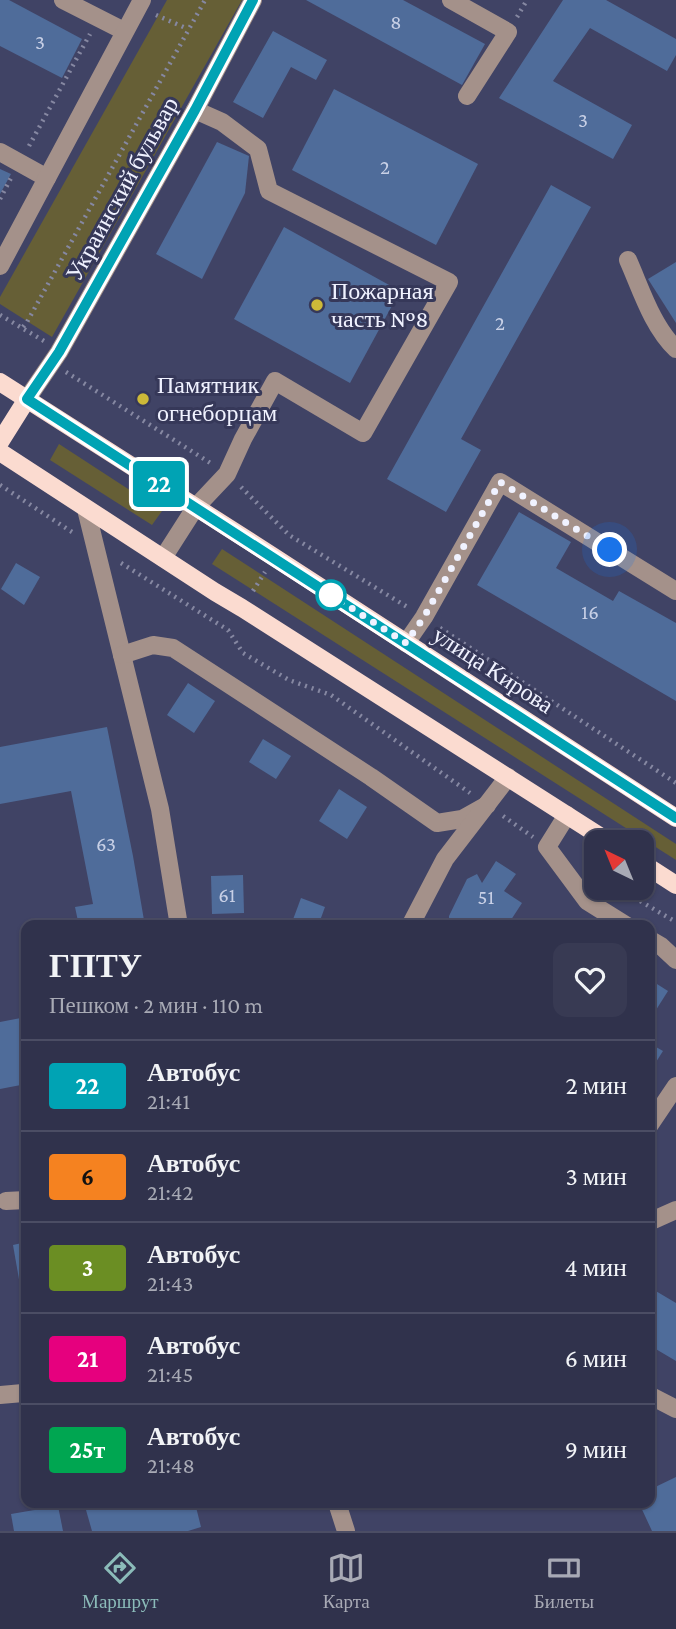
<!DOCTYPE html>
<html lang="ru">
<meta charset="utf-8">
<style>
:root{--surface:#30324c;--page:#383a53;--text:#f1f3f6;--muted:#a8aab5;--line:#4b4d64;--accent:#8bbbb9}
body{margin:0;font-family:"Crimson Pro",serif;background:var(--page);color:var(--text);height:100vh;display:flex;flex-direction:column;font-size:26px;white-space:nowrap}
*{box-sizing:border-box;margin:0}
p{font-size:23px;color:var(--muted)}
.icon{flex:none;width:38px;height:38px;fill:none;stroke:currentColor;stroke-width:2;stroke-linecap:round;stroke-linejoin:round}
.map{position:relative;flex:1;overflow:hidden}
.panel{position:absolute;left:21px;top:920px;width:634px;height:588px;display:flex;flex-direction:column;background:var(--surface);border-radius:14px;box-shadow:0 2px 5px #0004,0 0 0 2px var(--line)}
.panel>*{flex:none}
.badge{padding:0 14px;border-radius:5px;font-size:24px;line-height:46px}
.needle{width:46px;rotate:317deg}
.buttons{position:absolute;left:584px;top:830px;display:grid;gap:14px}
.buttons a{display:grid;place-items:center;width:70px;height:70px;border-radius:14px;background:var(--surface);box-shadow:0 2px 5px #0004,0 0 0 2px var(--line);font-size:35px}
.you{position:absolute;width:35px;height:35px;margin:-18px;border:5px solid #fff;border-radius:50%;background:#1a73e8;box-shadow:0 0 0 10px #1a73e833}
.map>.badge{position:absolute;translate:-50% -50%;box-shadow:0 0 0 4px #fff}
.round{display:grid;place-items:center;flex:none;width:74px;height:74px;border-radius:14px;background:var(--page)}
.overview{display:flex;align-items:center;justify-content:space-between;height:119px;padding:0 28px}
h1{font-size:33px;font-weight:700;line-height:52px}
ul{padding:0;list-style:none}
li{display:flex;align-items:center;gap:21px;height:91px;padding:0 28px;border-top:2px solid var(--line)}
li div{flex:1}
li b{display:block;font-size:26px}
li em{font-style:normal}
li .badge{min-width:77px;font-weight:700;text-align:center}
.tabs{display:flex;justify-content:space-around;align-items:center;height:98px;border-top:2px solid var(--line);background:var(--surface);font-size:19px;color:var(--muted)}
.tabs a{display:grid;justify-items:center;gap:4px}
.tabs .on{color:var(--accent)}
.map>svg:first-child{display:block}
</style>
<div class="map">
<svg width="676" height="1531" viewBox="0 0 676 1531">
<rect width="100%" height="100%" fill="#404365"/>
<g fill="#665f36">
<polygon points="167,0 242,0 52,337 0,304 0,297"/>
<polygon points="59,444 162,511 152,525 50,460"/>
<polygon points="222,549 676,844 676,860 212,564"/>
</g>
<g fill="#4f6c9a">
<polygon points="0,0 9,0 82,39 62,78 0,46"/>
<polygon points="306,0 403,0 485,44 462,85"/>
<polygon points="563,0 606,0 676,39 676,55 667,71 590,28 553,81 632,125 613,159 499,98"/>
<polygon points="273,31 327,60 316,80 291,67 263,118 233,102"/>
<polygon points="334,89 478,164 436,245 292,170"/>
<polygon points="217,142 249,156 245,193 202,279 156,254"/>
<polygon points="0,169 11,174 0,194"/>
<polygon points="551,185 591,207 461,439 481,450 446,512 387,479"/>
<polygon points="284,227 400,291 350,383 234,319"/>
<polygon points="676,262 676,323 648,279"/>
<polygon points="519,512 571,542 556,568 613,601 619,591 676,623 676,701 477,585"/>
<polygon points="16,563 40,577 24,605 1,589"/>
<polygon points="188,683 215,701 194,733 167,715"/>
<polygon points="107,727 133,856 145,926 79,926 75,907 93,904 71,791 0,804 0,747"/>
<polygon points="263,739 291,756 276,779 249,762"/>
<polygon points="339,789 367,807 347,839 319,821"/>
<polygon points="496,861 516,874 504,891 522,903 507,926 449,926 449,916 467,879 477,874 482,883"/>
<polygon points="243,875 244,913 212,914 211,876"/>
<polygon points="301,898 325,907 318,926 291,925"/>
<polygon points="649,979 668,991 649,1021"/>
<polygon points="26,1017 26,1084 0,1089 0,1022"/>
<polygon points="649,1043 663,1051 649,1073"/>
<polygon points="26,1242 26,1284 20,1285 13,1245"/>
<polygon points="649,1287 676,1303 676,1361 649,1345"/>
<polygon points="676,1477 676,1531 652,1531 639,1503 649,1503 649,1490"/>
<polygon points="111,1503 195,1503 201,1527 188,1531 92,1531 86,1510"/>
<polygon points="58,1506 63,1531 14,1531 11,1514"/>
</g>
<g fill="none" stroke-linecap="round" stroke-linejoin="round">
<g stroke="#8688a2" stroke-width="4.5" stroke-dasharray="2 5" stroke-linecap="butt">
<polyline points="156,15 188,29"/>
<polyline points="517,17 527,0"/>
<polyline points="29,146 90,34"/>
<polyline points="0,199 11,178"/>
<polyline points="0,315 44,341"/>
<polyline points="23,327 27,322 205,0"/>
<polyline points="66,372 212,464"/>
<polyline points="0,485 72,532"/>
<polyline points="241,487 289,535 409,608"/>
<polyline points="121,563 228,630 243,653 289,680 331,695 470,793"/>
<polyline points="253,591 265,572"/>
<polyline points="440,628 676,783"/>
<polyline points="503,816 533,837"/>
<polyline points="616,887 676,922"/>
</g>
<g stroke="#a4918a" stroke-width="18">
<polyline points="63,0 124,31"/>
<polyline points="451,0 508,32 467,96"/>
<polyline points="0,152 47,178"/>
<path d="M 628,260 C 641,289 652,326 676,349"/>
<polyline points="0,266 142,0"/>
<polyline points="27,399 59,352 195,110 253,0"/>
<polyline points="86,509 160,809 179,926"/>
<polyline points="163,558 195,508 227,474 243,439 275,381 363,433 449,282 269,191 258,149 222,122 195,110"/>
<polyline points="406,643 424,617 500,482 676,591"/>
<polyline points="122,655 153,645 173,648 371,777 437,823 462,819 487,805"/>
<polyline points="567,815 547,847 587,901 627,926"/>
<polyline points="410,926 445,859 508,777"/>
<polyline points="649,939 661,946 676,960"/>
<polyline points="649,1126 676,1086"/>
<polyline points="6,1201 26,1200"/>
<polyline points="649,1222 676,1210"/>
<polyline points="0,1395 23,1393"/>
<polyline points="649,1395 676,1409"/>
<polyline points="337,1503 346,1531"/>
</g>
<g stroke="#fbdbd0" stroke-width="18">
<polyline points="0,382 274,557 676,818"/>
<polyline points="0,442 27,399"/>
<polyline points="0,452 215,592 242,608 609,842"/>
<polyline points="642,863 676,885"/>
</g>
</g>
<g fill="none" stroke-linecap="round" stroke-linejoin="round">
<g stroke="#fff" stroke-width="16">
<polyline id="line" points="253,0 195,110 59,352 27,399 676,818"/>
</g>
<use href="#line" stroke="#00a3b4" stroke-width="10"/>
<polyline stroke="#f0f2ff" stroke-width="7" stroke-dasharray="0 12.6" points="331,595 406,643 424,617 500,482 610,550"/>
</g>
<g fill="#cdb938" stroke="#363859" stroke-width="2.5">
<circle cx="317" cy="305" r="7"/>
<circle cx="143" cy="399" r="7"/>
</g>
<circle fill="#fff" stroke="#00a3b4" stroke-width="3.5" cx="331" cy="595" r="14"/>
<g text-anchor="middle" stroke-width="6" stroke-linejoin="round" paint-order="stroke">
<g font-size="21" fill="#c8d0e6">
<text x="396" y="29">8</text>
<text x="40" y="49">3</text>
<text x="583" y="127">3</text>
<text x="385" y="174">2</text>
<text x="500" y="330">2</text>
<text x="590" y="619">16</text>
<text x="106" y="851">63</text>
<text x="227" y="902">61</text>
<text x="486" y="904">51</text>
</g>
<g font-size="24" fill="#f0f2ff" stroke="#363859">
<text transform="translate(122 189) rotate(-61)" y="8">Украинский бульвар</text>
<text transform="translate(493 670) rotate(33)" y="8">улица Кирова</text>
</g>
<g font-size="24" fill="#f0f2ff" stroke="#363859" text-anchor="start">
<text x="331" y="299">Пожарная<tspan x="331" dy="28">часть №8</tspan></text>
<text x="157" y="393">Памятник<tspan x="157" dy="28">огнеборцам</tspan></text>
</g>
</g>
</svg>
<div class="buttons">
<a><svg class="needle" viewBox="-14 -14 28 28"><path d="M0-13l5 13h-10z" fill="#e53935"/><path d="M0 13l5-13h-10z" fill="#a8aab5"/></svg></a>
</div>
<div class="you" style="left:610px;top:550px"></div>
<b class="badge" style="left:159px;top:484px;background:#00a3b4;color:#fff">22</b>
<section class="panel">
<div class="overview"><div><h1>ГПТУ</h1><p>Пешком · 2 мин · 110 m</p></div><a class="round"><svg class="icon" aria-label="heart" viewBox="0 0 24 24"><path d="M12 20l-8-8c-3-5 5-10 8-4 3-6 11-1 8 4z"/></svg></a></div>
<ul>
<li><span class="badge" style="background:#00a3b4;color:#fff">22</span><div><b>Автобус</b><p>21:41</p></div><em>2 мин</em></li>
<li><span class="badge" style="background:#f58220;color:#111">6</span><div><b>Автобус</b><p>21:42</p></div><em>3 мин</em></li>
<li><span class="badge" style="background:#6b8e23;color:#fff">3</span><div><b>Автобус</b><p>21:43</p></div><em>4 мин</em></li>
<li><span class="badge" style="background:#e6007e;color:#fff">21</span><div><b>Автобус</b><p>21:45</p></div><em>6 мин</em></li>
<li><span class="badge" style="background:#00a651;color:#fff">25т</span><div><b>Автобус</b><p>21:48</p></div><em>9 мин</em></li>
</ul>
</section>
</div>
<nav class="tabs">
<a class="on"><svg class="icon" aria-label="directions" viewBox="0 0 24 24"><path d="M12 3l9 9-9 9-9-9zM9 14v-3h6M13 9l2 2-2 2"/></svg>Маршрут</a>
<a><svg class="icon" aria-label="map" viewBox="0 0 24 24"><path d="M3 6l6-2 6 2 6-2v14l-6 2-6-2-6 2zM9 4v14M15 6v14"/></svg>Карта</a>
<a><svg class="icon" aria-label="tickets" viewBox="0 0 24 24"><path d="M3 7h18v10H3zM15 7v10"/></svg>Билеты</a>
</nav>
